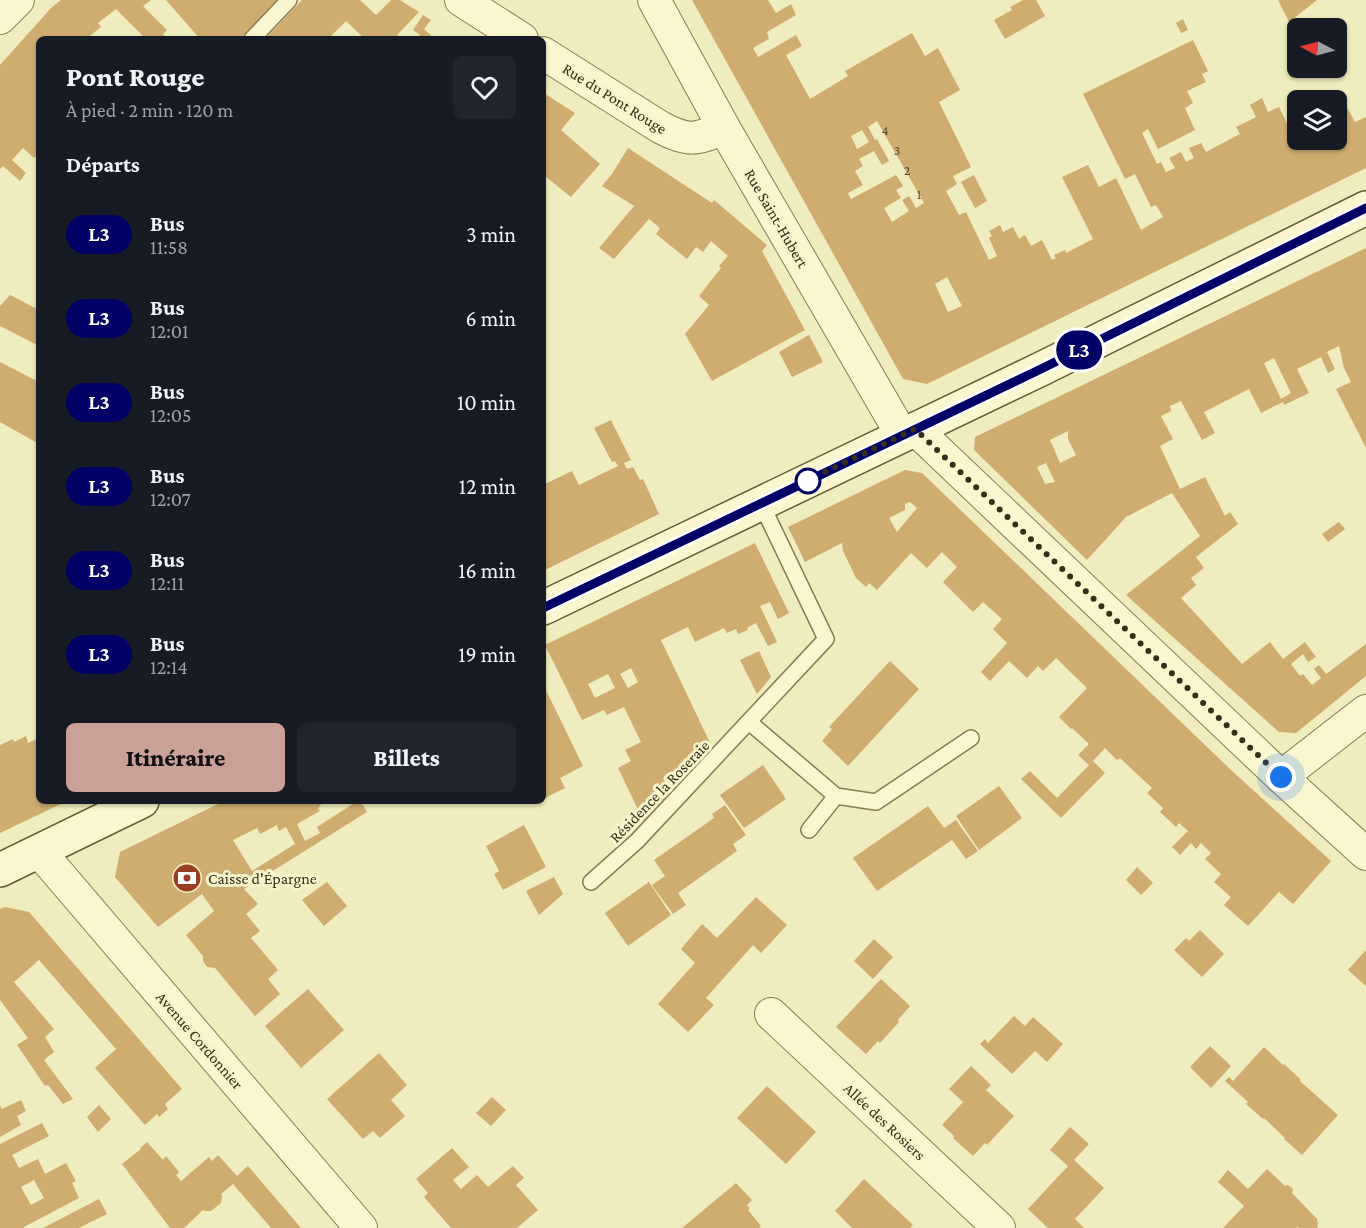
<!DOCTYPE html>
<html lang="fr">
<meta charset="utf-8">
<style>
:root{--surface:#171b24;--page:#20242c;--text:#f1f3f6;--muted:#9ea1a6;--accent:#c9a197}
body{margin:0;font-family:"Crimson Pro",serif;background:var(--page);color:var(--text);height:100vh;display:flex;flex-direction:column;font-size:22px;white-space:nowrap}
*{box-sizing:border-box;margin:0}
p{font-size:20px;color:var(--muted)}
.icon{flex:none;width:33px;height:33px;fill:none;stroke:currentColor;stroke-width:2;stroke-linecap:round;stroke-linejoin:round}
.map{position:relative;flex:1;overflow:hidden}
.side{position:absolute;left:36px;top:36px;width:510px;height:768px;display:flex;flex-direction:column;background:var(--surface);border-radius:9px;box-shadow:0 2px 4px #0004}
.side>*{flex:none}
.badge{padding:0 12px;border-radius:20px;font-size:21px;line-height:39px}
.needle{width:39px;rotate:276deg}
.buttons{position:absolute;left:1287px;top:18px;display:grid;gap:12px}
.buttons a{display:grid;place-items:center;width:60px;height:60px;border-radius:9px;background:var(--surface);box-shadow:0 2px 4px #0004;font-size:30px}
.you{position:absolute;width:30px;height:30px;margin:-15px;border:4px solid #fff;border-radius:50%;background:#1a73e8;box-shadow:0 0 0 9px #1a73e833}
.map>.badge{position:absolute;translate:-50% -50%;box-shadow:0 0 0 3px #fff}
h2{padding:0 30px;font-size:22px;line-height:54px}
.round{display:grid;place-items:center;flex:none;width:63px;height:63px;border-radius:9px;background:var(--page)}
.overview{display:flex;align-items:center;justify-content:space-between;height:102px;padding:0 30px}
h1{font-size:28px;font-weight:800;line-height:45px}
.button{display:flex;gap:12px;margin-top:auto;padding:12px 30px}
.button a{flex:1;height:69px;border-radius:9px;background:var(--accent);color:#111;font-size:24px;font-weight:800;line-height:69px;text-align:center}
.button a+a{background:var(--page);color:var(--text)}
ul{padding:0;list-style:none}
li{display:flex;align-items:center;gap:18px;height:84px;padding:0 30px}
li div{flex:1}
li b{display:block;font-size:22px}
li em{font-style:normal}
li .badge{min-width:66px;font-weight:700;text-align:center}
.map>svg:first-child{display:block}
</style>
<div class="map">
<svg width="1366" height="1228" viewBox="0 0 1366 1228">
<rect width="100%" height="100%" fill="#efecbd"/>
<g fill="#cfad71" fill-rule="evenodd">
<polygon points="61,0 151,0 143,6 167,30 163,34 167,39 146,39 116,9 98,23 101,27 86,39 39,39 39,153 34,158 23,148 12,160 26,173 20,181 3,166 0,169 0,65 51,8"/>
<polygon points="166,0 277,0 240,39 200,39"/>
<polygon points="302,0 360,0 376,15 391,0 400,0 419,12 397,35 402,39 365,39 346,21 328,39 265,39"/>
<path d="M 692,0 L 768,0 L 776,13 L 791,4 L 796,15 L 767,32 L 769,39 L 753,48 L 758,57 L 796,35 L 802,46 L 786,55 L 810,99 L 848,76 L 845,71 L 912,33 L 925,56 L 938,48 L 960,90 L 939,102 L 971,167 L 953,176 L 957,184 L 946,191 L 959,215 L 966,212 L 989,260 L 997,256 L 989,238 L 992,236 L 989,231 L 1000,225 L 1003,232 L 1013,227 L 1019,239 L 1025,235 L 1031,246 L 1042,240 L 1052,260 L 1056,258 L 1054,255 L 1065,250 L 1066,253 L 1093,239 L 1062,177 L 1088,165 L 1099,187 L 1116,178 L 1141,230 L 1163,217 L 1156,205 L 1151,207 L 1135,174 L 1125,179 L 1083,94 L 1193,40 L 1208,71 L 1202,74 L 1206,82 L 1187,91 L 1193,103 L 1185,108 L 1195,130 L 1158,149 L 1148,129 L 1142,133 L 1157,164 L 1161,162 L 1166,172 L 1175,168 L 1169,158 L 1181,152 L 1186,162 L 1194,158 L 1189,148 L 1201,143 L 1206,152 L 1240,134 L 1236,127 L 1256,117 L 1250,105 L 1262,98 L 1268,112 L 1279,107 L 1297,144 L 1305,140 L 1336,140 L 1336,105 L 1344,102 L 1355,122 L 1366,117 L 1366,168 L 927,384 L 903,379 ZM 877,121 L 924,203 L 916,208 L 909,196 L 902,200 L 909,211 L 892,222 L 884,208 L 901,198 L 896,190 L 903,186 L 896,175 L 851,199 L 848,193 L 863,185 L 855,171 L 863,166 L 859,159 L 874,151 L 882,165 L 889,161 L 877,139 L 875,140 L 868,127 ZM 862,130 L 869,142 L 857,149 L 851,136 ZM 947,277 L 962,306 L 948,312 L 935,284 Z"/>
<polygon points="1023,0 1036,0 1045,16 1005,39 994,20 1012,10 1010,7"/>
<polygon points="1278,0 1317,0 1289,22"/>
<polygon points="423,15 431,20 424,29 435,39 417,39 420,35 413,30"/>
<polygon points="1183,19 1188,30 1181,33 1176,23"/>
<polygon points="545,94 575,113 561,130 600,164 571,197 546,177 543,180 543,96"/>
<polygon points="628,148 712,203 714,200 767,245 762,251 805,330 712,381 685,334 709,305 699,296 721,268 719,266 728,256 711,241 703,252 696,247 687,259 656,234 660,228 649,219 614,259 599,248 634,206 602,186 612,174"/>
<polygon points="974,175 987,201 975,208 961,182"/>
<path d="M 1366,248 L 1366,448 L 1336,389 L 1351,382 L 1344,368 L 1339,346 L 1327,352 L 1335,369 L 1328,373 L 1321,357 L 1297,369 L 1309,393 L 1284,405 L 1283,402 L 1261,413 L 1249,389 L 1204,412 L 1215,433 L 1202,440 L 1181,401 L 1170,406 L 1171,411 L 1161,416 L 1173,439 L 1160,446 L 1180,489 L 1205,477 L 1225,516 L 1230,512 L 1238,524 L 1196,557 L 1204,568 L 1191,578 L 1196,585 L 1181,598 L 1242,664 L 1270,642 L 1283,659 L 1305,642 L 1316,657 L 1308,662 L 1303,654 L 1291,664 L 1300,676 L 1303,674 L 1312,685 L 1321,678 L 1314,669 L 1319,665 L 1326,674 L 1366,644 L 1366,676 L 1296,733 L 1279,732 L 1126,595 L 1200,536 L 1172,493 L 1126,517 L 1087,560 L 974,450 L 975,437 ZM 1274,358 L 1291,393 L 1281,399 L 1264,363 ZM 1068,431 L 1068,439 L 1076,455 L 1060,463 L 1050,440 ZM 1046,463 L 1055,482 L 1045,484 L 1037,467 Z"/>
<polygon points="10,295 39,310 39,346 0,326 0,306"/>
<polygon points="809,335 823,362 792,377 779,352"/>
<polygon points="0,362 39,382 39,444 0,422"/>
<polygon points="611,420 631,460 624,463 627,469 633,467 640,480 643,479 659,514 543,571 543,485 572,471 579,485 618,466 615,461 612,462 594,428"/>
<path d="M 905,470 L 922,473 L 1231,770 L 1331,861 L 1293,904 L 1279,892 L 1248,926 L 1224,905 L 1231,897 L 1214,882 L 1221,874 L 1205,859 L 1211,853 L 1201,843 L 1196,849 L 1191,843 L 1180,855 L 1172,847 L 1188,831 L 1179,823 L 1176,827 L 1160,812 L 1163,808 L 1147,793 L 1152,788 L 1120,758 L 1117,760 L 1105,748 L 1093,761 L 1105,773 L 1061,818 L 1021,779 L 1030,771 L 1057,798 L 1089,765 L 1078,755 L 1089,744 L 1072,728 L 1071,729 L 1059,717 L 1087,688 L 1056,658 L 1043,671 L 1038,666 L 1027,678 L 1009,661 L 990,681 L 981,672 L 1007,643 L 993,629 L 1002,619 L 983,602 L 973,612 L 943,582 L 957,567 L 942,552 L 927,568 L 911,553 L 877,590 L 869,583 L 866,587 L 856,578 L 843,551 L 842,543 L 805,562 L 788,527 ZM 910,502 L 917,508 L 897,532 L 889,518 L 905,510 L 905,504 Z"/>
<polygon points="1339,522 1345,529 1328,542 1322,534"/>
<path d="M 755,543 L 789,613 L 778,619 L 770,602 L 760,606 L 777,642 L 768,646 L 756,623 L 747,628 L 748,630 L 738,634 L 736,629 L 727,633 L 724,628 L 695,642 L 688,627 L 661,640 L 711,745 L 644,822 L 618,768 L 631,761 L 625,750 L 641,742 L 624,707 L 607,715 L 604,710 L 582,720 L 545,645 ZM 631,668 L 638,682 L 628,688 L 620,674 ZM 608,674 L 615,688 L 595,698 L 588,684 Z"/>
<polygon points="759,651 771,677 757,694 740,660"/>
<polygon points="890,661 919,689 848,766 822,741 832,729 829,727"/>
<polygon points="543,684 583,766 560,778 565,788 543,799"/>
<polygon points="26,736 28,743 39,738 39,801 67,801 0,833 0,745 13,739 14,742"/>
<polygon points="763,765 786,799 744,828 720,795"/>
<polygon points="999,786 1022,818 979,850 956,816"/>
<path d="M 224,801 L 320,801 L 321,804 L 318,809 L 320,811 L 297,824 L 305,841 L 320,833 L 317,827 L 356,802 L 363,805 L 367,812 L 244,889 L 258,904 L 246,914 L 260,931 L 251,938 L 278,970 L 268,979 L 280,994 L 255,1016 L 215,968 L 207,967 L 203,961 L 203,956 L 186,935 L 214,911 L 202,894 L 158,927 L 115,877 L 120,852 ZM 277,825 L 279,831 L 286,827 L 295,844 L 252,871 L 233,840 L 257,828 L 260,834 Z"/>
<polygon points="725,805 746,835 733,844 737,851 678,893 686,905 673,914 652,885 665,876 654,860 714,818 712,814"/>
<polygon points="928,806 944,828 956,820 978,851 966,859 952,840 877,891 853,858"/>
<polygon points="524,825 546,867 503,890 494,874 499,871 486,846"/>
<polygon points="1137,867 1153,883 1141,895 1126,880"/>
<polygon points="554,877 563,894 539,915 526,891"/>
<polygon points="327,882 347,906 324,926 302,900"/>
<polygon points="649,882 671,915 628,946 605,913"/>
<polygon points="756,897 787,925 761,953 753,945 706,998 714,1005 688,1032 658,1004 695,963 681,949 702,924 717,938"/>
<polygon points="5,907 29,912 182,1089 165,1104 168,1109 159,1117 157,1114 145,1125 95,1068 116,1049 39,960 14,982 54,1029 45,1037 54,1052 44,1060 73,1099 63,1104 48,1085 45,1086 17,1045 28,1038 0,1000 0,909"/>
<polygon points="1200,930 1224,954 1202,977 1174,950 1186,938 1189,941"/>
<polygon points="874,939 893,957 873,979 854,961"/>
<polygon points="1366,950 1366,986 1348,970"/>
<polygon points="881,979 910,1006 898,1020 899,1022 880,1043 878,1041 866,1054 836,1027"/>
<polygon points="308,989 344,1030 301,1068 265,1026"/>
<polygon points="1014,1016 1025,1026 1033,1017 1063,1044 1047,1062 1035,1051 1012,1074 980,1044 985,1039 988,1043"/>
<polygon points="1210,1046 1231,1066 1211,1088 1190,1067"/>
<polygon points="1264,1047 1283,1065 1284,1064 1301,1080 1300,1081 1338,1115 1302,1155 1284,1139 1285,1138 1264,1118 1263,1119 1246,1104 1248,1102 1225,1081 1229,1077 1233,1081"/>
<polygon points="379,1053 407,1085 391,1100 405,1116 380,1138 373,1131 363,1139 327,1099"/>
<polygon points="971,1066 991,1085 986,1090 1014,1116 987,1145 985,1143 973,1156 953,1138 954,1136 942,1125 963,1102 949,1089"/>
<polygon points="767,1086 816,1132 786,1164 737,1118"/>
<polygon points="492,1097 506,1110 491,1126 476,1113"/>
<polygon points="21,1100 26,1111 17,1116 21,1125 0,1137 0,1106 2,1109"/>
<polygon points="99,1105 111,1119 98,1132 87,1117"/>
<path d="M 42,1123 L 49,1136 L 12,1155 L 19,1168 L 38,1159 L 45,1174 L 66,1163 L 76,1181 L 72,1183 L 79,1198 L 24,1227 L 24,1228 L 0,1228 L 0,1144 ZM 34,1180 L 44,1198 L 31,1205 L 21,1187 Z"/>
<polygon points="1070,1127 1089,1144 1074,1160 1104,1188 1075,1219 1084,1228 1048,1228 1028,1209 1068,1166 1050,1150"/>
<polygon points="147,1142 163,1160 166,1156 179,1172 176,1175 181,1181 209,1157 212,1161 218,1155 237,1176 248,1166 301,1228 271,1228 233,1184 221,1194 222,1196 221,1203 211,1211 205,1211 203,1210 184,1228 170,1228 122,1164 141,1149 140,1148"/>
<polygon points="452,1148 469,1167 453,1180 461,1189 477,1175 488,1187 513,1166 524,1178 516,1185 538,1210 517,1228 451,1228 424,1197 428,1193 416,1179"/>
<polygon points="1267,1169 1285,1186 1288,1185 1293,1189 1292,1193 1317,1219 1318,1224 1317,1228 1299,1228 1297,1227 1296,1228 1223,1228 1244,1206 1218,1182 1228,1170 1248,1189"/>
<polygon points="864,1179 913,1225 910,1228 852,1228 835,1211"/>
<polygon points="736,1183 752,1200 747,1205 750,1208 748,1210 761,1226 759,1228 682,1228"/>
<polygon points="99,1199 107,1214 79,1228 43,1228"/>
</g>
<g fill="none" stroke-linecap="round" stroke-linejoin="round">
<g stroke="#887b55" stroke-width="18">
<g id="lane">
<polyline points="252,39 289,0"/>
<polyline points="749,722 836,796 876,802 971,738"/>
<polyline points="809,830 836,796"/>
<polyline points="591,882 637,841 826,639 761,503"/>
</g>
</g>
<g stroke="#887b55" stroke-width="34">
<g id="street">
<polyline points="461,0 522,39"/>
<polyline points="654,0 724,128 902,435"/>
<polyline points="0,18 18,0"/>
<path d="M 543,53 L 660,127 C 688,142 696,140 724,128"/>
<polyline points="915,429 1281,777 1366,854"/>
<polyline points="1281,777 1366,711"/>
<polyline points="39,851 361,1228"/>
<polyline points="771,1014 999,1228"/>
</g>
</g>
<g stroke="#695c39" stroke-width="36">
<g id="secondary">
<polyline points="543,608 1041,369 1366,208"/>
<polyline points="0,870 142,801"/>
</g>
</g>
<use href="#lane" stroke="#faf7d0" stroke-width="15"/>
<use href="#street" stroke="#faf7d0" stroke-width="32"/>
<use href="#secondary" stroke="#faf7d0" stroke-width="33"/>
</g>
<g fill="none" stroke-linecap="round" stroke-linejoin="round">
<g stroke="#fff" stroke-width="14">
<polyline id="line" points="543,608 1041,369 1366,208"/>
</g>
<use href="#line" stroke="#006" stroke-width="9"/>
<polyline stroke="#362e1b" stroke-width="6" stroke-dasharray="0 10.8" points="808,481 802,483 915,429 1281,777"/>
</g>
<defs>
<g id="bank-disc" transform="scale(1.5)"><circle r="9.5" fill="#993d23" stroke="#f7f4cc"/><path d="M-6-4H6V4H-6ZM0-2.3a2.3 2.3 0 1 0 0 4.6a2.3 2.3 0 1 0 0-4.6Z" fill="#fff"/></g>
</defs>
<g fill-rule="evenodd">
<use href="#bank-disc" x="187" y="878"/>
</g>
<circle fill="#fff" stroke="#006" stroke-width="3" cx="808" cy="481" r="12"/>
<g text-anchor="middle" stroke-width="6" stroke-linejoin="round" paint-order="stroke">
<g font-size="14" fill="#5c4e30">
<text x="885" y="135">4</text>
<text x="897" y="155">3</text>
<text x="907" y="175">2</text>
<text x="919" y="199">1</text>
</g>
<g font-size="16" fill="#362e1b" stroke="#f7f4cc">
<text transform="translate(615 98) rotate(32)" y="6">Rue du Pont Rouge</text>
<text transform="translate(777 218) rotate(60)" y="6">Rue Saint-Hubert</text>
<text transform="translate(659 791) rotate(-46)" y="6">Résidence la Roseraie</text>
<text transform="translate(200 1040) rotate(49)" y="6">Avenue Cordonnier</text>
<text transform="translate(885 1121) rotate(43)" y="6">Allée des Rosiers</text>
</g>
<g font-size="16" fill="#362e1b" stroke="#f7f4cc" text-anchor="start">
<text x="208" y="884">Caisse d'Épargne</text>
</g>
</g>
</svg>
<div class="buttons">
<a><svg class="needle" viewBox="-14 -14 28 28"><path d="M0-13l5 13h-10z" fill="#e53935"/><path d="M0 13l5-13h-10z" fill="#9ea1a6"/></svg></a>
<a><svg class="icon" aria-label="layers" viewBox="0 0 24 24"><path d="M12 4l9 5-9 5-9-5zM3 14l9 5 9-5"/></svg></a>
</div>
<div class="you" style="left:1281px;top:777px"></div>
<b class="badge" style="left:1079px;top:350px;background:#006;color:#fff">L3</b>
<section class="side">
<div class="overview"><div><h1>Pont Rouge</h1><p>À pied · 2 min · 120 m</p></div><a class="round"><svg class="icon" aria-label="heart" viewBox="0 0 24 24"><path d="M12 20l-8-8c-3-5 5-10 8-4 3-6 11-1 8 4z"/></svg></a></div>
<h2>Départs</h2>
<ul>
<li><span class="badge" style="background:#006;color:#fff">L3</span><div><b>Bus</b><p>11:58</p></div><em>3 min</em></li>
<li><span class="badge" style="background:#006;color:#fff">L3</span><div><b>Bus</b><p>12:01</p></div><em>6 min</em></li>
<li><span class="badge" style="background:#006;color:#fff">L3</span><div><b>Bus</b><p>12:05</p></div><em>10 min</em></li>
<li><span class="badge" style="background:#006;color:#fff">L3</span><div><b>Bus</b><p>12:07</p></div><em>12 min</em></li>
<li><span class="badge" style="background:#006;color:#fff">L3</span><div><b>Bus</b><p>12:11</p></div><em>16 min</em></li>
<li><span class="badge" style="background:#006;color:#fff">L3</span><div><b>Bus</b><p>12:14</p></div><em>19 min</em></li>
</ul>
<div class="button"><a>Itinéraire</a><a>Billets</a></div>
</section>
</div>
